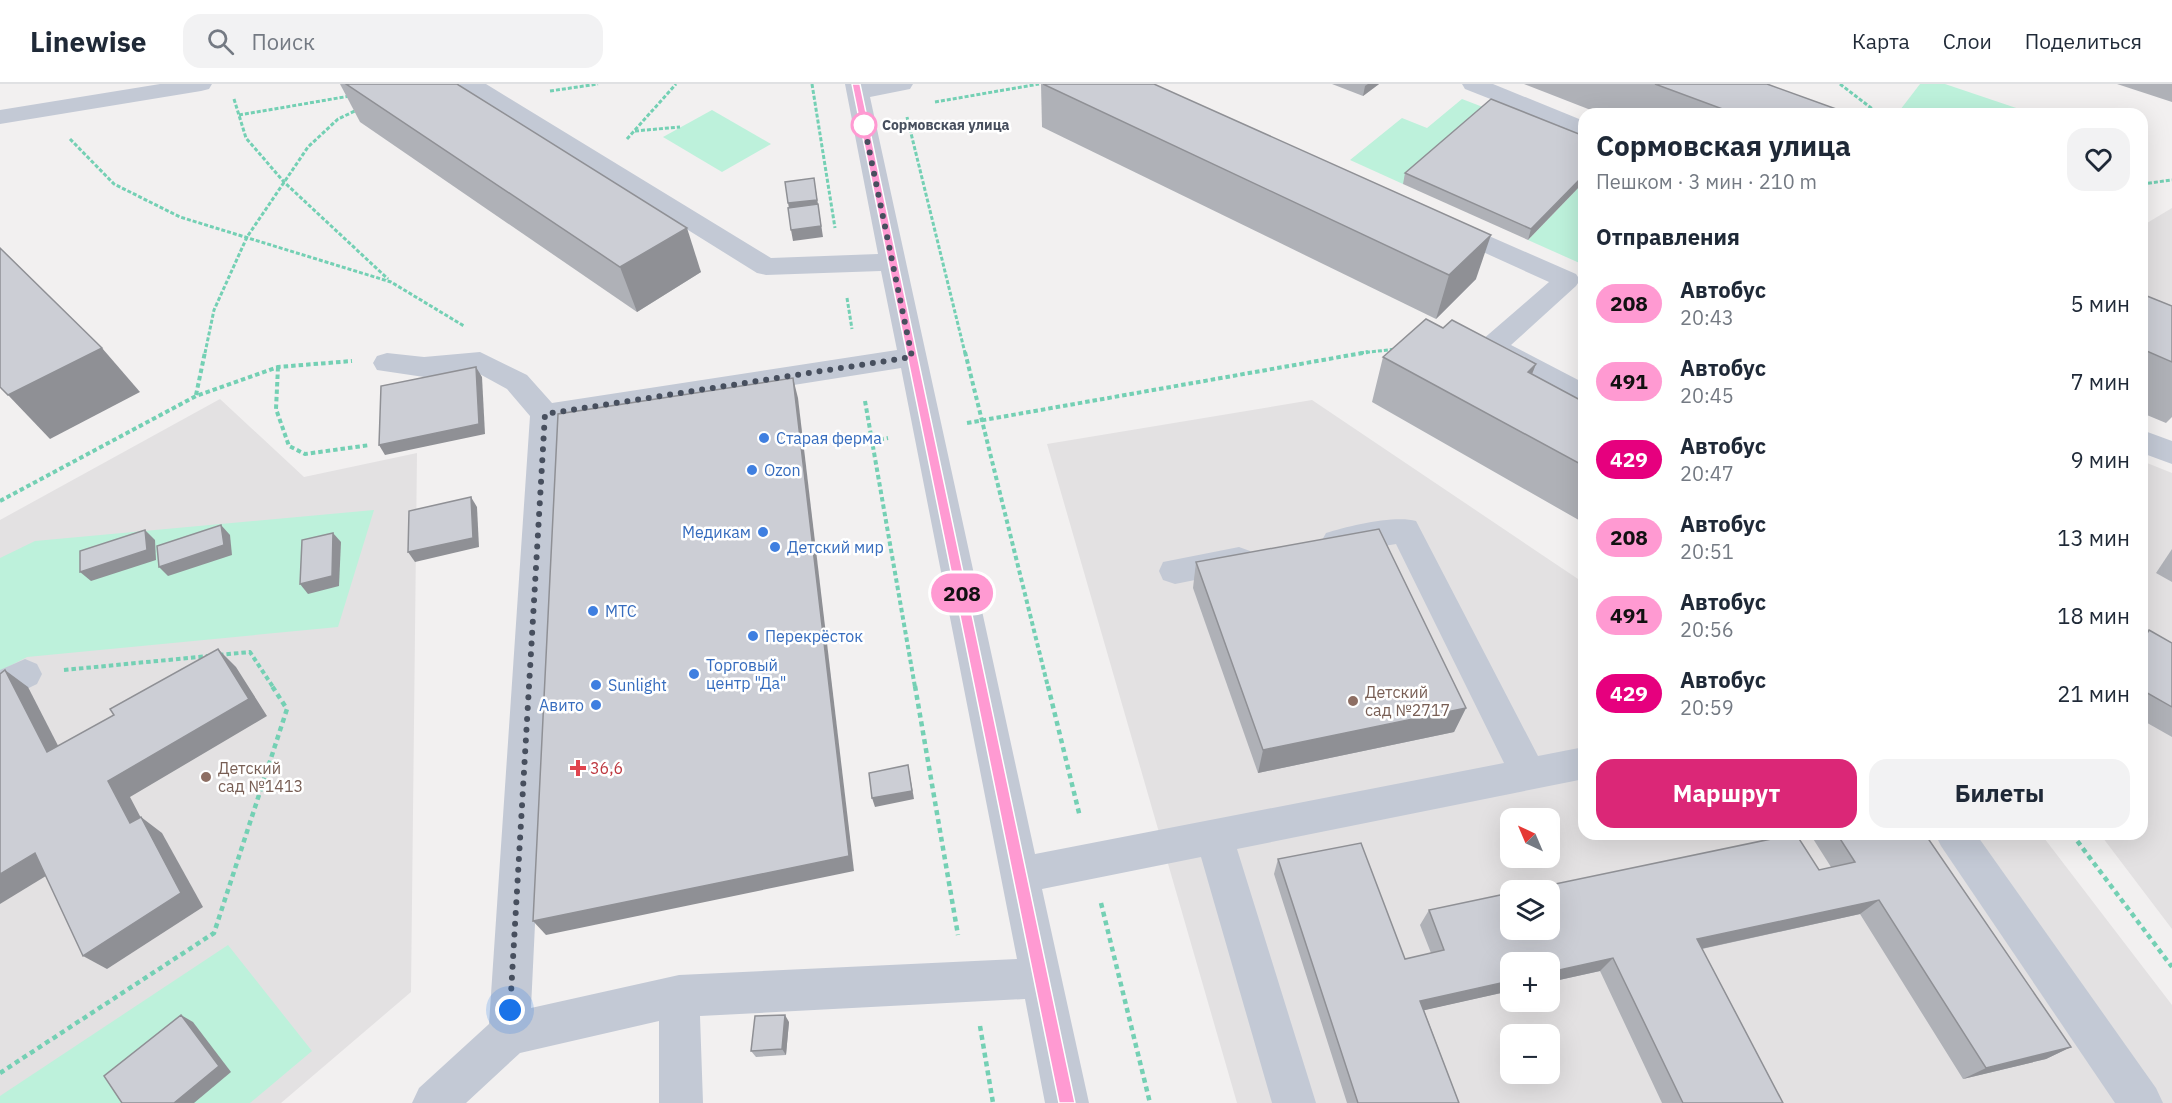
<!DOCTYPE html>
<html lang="ru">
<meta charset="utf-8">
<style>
:root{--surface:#fff;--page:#f2f2f3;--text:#1f2937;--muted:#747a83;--line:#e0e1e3;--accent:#db2777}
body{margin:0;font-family:"IBM Plex Sans",sans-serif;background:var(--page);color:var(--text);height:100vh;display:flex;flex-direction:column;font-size:22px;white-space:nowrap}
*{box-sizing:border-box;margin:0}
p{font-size:20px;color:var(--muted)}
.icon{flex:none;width:33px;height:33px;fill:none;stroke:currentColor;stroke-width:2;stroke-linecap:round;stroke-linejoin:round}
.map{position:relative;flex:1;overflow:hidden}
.panel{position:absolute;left:1578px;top:24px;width:570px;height:732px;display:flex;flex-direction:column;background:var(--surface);border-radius:18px;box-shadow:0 6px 24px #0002}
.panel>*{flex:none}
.badge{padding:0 12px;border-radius:20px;font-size:21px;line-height:39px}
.needle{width:39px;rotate:316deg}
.buttons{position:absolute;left:1500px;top:724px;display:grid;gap:12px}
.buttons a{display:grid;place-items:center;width:60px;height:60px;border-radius:12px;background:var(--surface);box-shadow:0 6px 24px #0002;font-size:30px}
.you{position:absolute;width:30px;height:30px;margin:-15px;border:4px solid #fff;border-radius:50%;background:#1a73e8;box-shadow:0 0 0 9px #1a73e833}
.map>.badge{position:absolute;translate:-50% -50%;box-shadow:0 0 0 3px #fff}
h2{padding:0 18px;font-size:22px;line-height:54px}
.round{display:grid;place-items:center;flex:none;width:63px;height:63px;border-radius:18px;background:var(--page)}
.head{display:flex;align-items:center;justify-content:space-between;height:102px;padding:0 18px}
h1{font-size:28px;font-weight:700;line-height:45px}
.primary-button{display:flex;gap:12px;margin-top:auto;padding:12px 18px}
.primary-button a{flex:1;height:69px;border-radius:18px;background:var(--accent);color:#fff;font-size:24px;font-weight:700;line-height:69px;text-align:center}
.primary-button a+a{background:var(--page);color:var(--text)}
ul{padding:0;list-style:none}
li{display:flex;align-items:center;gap:18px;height:78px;padding:0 18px}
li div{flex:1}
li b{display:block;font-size:22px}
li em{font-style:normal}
li .badge{min-width:66px;font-weight:700;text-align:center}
header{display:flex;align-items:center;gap:36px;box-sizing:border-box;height:84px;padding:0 30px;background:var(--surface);border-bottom:2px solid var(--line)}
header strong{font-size:28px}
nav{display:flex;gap:33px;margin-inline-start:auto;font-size:21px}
.search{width:420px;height:54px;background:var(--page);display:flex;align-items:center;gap:15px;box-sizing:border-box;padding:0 21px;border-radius:18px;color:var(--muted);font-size:22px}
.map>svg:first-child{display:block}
</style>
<header>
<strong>Linewise</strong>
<div class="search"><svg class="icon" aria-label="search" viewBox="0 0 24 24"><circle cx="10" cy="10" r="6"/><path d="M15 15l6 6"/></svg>Поиск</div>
<nav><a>Карта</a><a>Слои</a><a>Поделиться</a></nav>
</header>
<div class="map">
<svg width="2172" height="1019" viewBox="0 0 2172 1019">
<rect width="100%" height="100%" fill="#f2f0f0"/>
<g fill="#e3e1e2" fill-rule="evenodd">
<polygon points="2172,124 2172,236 2142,223 2142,142"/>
<polygon points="220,315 304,393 417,369 411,908 281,1019 0,1019 0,436"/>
<path d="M 1312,316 L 1584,499 L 1584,750 L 2041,750 L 2172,921 L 2172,1019 L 1237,1019 L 1047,360 ZM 1510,735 L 1550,735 L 1550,774 L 1510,774 ZM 1510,807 L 1550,807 L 1550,846 L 1510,846 ZM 1510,879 L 1550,879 L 1550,918 L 1510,918 ZM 1510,951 L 1550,951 L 1550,990 L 1510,990 Z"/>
<polygon points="2142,377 2172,389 2172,845 2100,750 2142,750"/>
</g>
<g fill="#bdf1db">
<polygon points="1920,0 1945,0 2034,30 1897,30"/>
<polygon points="1462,15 1488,25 1403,100 1350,76 1402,34 1427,44"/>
<polygon points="712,26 771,60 722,88 663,53"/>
<polygon points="1584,98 1584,181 1528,156"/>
<polygon points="374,426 338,543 27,573 0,587 0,474 35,457"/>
<polygon points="228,861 312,967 250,1019 0,1019 0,1012"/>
</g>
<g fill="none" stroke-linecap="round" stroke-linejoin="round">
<g stroke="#74d0b4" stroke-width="3" stroke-dasharray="4 2" stroke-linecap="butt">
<polyline points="812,0 835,144"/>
<polyline points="1840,0 1879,30"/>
<polyline points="550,7 598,0"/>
<polyline points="234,15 246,54 284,98 388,195"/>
<polyline points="935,18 1039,0"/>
<polyline points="239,31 350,12"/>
<polyline points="907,33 965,269"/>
<polyline points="635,47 680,43"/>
<polyline points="70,55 114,100 180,133 391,198 464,242"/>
<polyline points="627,55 676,0"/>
<polyline points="2142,100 2172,96"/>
<polyline points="847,214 852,245"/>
<polyline points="205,269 214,226 247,153 308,63 338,35 357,26"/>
<polyline points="1360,269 1397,265"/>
</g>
<g stroke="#74d0b4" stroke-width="4" stroke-dasharray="4.5 3" stroke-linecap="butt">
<polyline points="965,268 1048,603"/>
<polyline points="278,283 276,325 289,362 305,370 370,361"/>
<polyline points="196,311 205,268"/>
<polyline points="865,317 915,603"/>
<polyline points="967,339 1368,268"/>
<polyline points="872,357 888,354"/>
<polyline points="0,417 196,312 278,283 352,277"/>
<polyline points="219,571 250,568 273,603"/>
<polyline points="64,586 209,572"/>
</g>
<g stroke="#74d0b4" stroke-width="4.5" stroke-dasharray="5 4" stroke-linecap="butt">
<polyline points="915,602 958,851"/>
<polyline points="1048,602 1080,733"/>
<polyline points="2072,750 2172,883"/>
<polyline points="1101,819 1150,1019"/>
<polyline points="980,942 993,1019"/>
<polyline points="0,989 214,849 287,625 272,602"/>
</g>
<g fill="#c3c9d5" fill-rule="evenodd">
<polygon points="160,0 212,0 209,5 201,7 0,40 0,26"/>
<path d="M 459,0 L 486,0 L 771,174 L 878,170 L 845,0 L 913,0 L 910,5 L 870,13 L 1035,770 L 1504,679 L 1396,460 L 1337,470 L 1326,467 L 1321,458 L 1326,449 C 1348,442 1395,431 1416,437 L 1538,672 L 1584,663 L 1584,695 L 1237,765 L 1316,1019 L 1272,1019 L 1201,773 L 1042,805 L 1089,1019 L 1045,1019 L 1025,915 L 700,932 L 703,1019 L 659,1019 L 659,937 L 520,969 L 466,1019 L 412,1019 L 419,1004 L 489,940 L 530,332 L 507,305 L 476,288 L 424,293 L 377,286 L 373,279 L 377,272 L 387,269 L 424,273 L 480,268 L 527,291 L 552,319 L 897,266 L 881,187 L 766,191 L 757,189 L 462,5 ZM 901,284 L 1017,875 L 679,891 L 531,924 L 559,338 Z"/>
<polygon points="1462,0 1493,0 1584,37 1584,52 1465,5"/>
<polygon points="1448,134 1576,190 1580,196 1576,202 1511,261 1584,299 1584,321 1574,318 1482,270 1478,263 1482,256 1549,198 1439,148 1435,142 1439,136"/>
<polygon points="2142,346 2172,357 2172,380 2142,369"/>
<polygon points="1239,463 1250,467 1255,476 1250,485 1175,500 1163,496 1159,487 1163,478"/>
<polygon points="25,575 37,580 42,590 37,600 0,618 0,586"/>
<polygon points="1935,750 1976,750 2156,1004 2163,1019 2115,1019 1941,762"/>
</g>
</g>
<g fill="#afb1b7">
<polygon points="340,0 457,0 701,188 637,228 360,38"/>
<polygon points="1041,0 1154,0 1476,195 1436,235 1042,43"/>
<polygon points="1332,0 1379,0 1363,12"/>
<polygon points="1524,0 1767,0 1850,30 1601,30"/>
<polygon points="2117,0 2172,0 2172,18"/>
<polygon points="1584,52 1528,156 1403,100 1405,89"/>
<polygon points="2142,210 2172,222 2172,333 2166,339 2142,329"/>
<polygon points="1443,244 1536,280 1532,290 1584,318 1584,439 1372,318 1383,273"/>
<polygon points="2172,465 2172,498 2156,489"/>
<polygon points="1196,478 1466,624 1454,648 1258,689 1193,504"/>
<polygon points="2149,546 2172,559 2172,653 2142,636 2142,552"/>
<polygon points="1810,750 1925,750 2071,963 2046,975 1963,995 1860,830 1702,865 1783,1019 1662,1019 1600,887 1550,898 1550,879 1510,879 1510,907 1424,926 1459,1019 1347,1019 1274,790 1278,775 1405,875 1431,869 1420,841 1429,826 1819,786 1831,783"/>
<polygon points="789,938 786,971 756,973 751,967"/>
</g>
<g fill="#8f9095">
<polygon points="1368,0 1379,0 1363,12 1365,2"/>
<polygon points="1584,91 1584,98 1528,156 1531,145"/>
<polygon points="814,94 823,153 793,157 791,146 790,130 788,119"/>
<polygon points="687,144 701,188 637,228 620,183"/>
<polygon points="1491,151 1476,195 1436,235 1449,191"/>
<polygon points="102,264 140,308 50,355 8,311"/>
<polygon points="1536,280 1518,325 1528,288"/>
<polygon points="476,283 482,293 485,350 385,371 379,361"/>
<polygon points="793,294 798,314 854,787 546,851 533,837"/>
<polygon points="471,413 477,423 479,463 415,478 408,468"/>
<polygon points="221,441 230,451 232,471 168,492 159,483"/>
<polygon points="145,446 155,456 156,476 91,497 80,488"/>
<polygon points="333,449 341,458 339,502 308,510 300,500"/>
<polygon points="218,565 236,583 267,632 130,713 152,755 130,739 108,697"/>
<polygon points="5,586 28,603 70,685 47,668"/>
<polygon points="1466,624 1454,648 1258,689 1263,666"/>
<polygon points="908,681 914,715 875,723 872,714"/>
<polygon points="141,733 162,749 203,823 107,885 83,872"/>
<polygon points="35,769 59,784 0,820 0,790"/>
<polygon points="1879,816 1860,830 1682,869 1697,855"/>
<polygon points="1613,874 1600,887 1550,898 1550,888"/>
<polygon points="1510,897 1510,907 1412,929 1420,917"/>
<polygon points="181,931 193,938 231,988 194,1019 174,1019"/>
<polygon points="785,931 789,938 786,971 782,965"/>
<polygon points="2071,963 2046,975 1963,995 1986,984"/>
</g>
<g fill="#ccced5" stroke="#8f9095" stroke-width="1.5">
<polygon points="346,0 457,0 687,144 620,183"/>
<polygon points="1043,0 1154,0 1491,151 1449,191"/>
<polygon points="1655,0 1767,0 1850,30 1736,30"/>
<polygon points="1491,15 1584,52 1584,91 1531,145 1405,89"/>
<polygon points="814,94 817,116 788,119 785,98"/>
<polygon points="818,120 821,142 791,146 788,124"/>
<polygon points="0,164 102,264 8,311 0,303"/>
<polygon points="2142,210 2172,222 2172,278 2142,265"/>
<polygon points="1426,235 1443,244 1452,236 1536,280 1528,288 1584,318 1584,382 1383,273"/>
<polygon points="476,283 479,340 379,361 381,302"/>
<polygon points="793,294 849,772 533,837 558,330"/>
<polygon points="471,413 473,454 408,468 409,427"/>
<polygon points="221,441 224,461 159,483 157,462"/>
<polygon points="1379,445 1466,624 1263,666 1196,478"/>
<polygon points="145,446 147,466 80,488 80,467"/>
<polygon points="333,449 332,492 300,500 302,456"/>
<polygon points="2149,546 2172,559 2172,623 2142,606 2142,558"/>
<polygon points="218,565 249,615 108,697 130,739 141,733 181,809 83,872 35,769 0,790 0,590 5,586 47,668 114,631 110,625"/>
<polygon points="908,681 912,707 872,714 869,689"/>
<polygon points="1795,750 1796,750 1819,786 1855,778 1837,750 1925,750 2071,963 1986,984 1879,816 1697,855 1783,1019 1683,1019 1613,874 1550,888 1550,879 1510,879 1510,897 1420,917 1459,1019 1358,1019 1278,775 1361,759 1405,875 1444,866 1429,826 1510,809 1510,846 1550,846 1550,807 1522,807"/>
<polygon points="181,931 219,982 174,1019 122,1019 104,992"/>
<polygon points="785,931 782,965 751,967 755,932"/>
</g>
<polygon fill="#ff9ad2" stroke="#fff" stroke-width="1.5" points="852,0 860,0 1075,1019 1059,1019"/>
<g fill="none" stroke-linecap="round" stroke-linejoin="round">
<polyline stroke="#474f5e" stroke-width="6" stroke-dasharray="0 10.8" points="510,926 545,330 912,273 864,41"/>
</g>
<circle fill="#fff" stroke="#ff9ad2" stroke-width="3" cx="864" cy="41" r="12"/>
<g fill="#3f7fe0" stroke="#fff" stroke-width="2">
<circle cx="764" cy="354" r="6"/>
<circle cx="752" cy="386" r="6"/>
<circle cx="763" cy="448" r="6"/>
<circle cx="775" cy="463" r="6"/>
<circle cx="593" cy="527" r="6"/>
<circle cx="753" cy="552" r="6"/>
<circle cx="694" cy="590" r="6"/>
<circle cx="596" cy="601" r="6"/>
<circle cx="596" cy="621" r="6"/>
</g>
<g fill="#8d6e63" stroke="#fff" stroke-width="2">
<circle cx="1353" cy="617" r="6"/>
<circle cx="206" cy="693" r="6"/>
</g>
<path fill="#e0444e" stroke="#fff" stroke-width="2" d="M575 675h6v6h6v6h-6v6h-6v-6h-6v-6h6z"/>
<g text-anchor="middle" stroke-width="5" stroke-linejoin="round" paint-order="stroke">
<g font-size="14" font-weight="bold" fill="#474f5e" stroke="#fff" text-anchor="start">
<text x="882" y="46">Сормовская улица</text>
</g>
<g font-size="16" fill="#366cbe" stroke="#fff" text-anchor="start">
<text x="776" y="360">Старая ферма</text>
<text x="764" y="392">Ozon</text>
<text x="751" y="454" text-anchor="end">Медикам</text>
<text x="787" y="469">Детский мир</text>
<text x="605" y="533">МТС</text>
<text x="765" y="558">Перекрёсток</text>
<text x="706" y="587">Торговый<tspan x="706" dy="18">центр "Да"</tspan></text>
<text x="608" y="607">Sunlight</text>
<text x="584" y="627" text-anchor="end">Авито</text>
</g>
<g font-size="16" fill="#785e54" stroke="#fff" text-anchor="start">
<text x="1365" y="614">Детский<tspan x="1365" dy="18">сад №2717</tspan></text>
<text x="218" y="690">Детский<tspan x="218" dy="18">сад №1413</tspan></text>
</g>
<g font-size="16" fill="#be3a42" stroke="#fff" text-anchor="start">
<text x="590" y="690">36,6</text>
</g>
</g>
</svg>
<div class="buttons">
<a><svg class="needle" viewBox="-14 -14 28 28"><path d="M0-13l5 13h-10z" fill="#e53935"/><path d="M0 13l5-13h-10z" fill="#747a83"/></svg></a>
<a><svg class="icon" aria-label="layers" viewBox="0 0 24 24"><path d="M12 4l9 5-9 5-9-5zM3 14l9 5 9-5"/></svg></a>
<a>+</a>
<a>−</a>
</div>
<div class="you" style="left:510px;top:926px"></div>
<b class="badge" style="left:962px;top:509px;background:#ff9ad2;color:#111">208</b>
<section class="panel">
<div class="head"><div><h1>Сормовская улица</h1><p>Пешком · 3 мин · 210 m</p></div><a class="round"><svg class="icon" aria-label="heart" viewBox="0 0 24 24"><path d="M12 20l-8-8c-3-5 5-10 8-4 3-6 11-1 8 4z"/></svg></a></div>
<h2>Отправления</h2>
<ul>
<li><span class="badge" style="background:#ff9ad2;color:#111">208</span><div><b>Автобус</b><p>20:43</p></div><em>5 мин</em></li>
<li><span class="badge" style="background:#ff9ad2;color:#111">491</span><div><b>Автобус</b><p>20:45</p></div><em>7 мин</em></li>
<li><span class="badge" style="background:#e6007e;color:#fff">429</span><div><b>Автобус</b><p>20:47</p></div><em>9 мин</em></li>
<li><span class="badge" style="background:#ff9ad2;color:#111">208</span><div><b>Автобус</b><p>20:51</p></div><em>13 мин</em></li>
<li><span class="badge" style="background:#ff9ad2;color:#111">491</span><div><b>Автобус</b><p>20:56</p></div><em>18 мин</em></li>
<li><span class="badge" style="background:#e6007e;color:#fff">429</span><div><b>Автобус</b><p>20:59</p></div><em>21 мин</em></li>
</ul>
<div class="primary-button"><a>Маршрут</a><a>Билеты</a></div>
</section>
</div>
